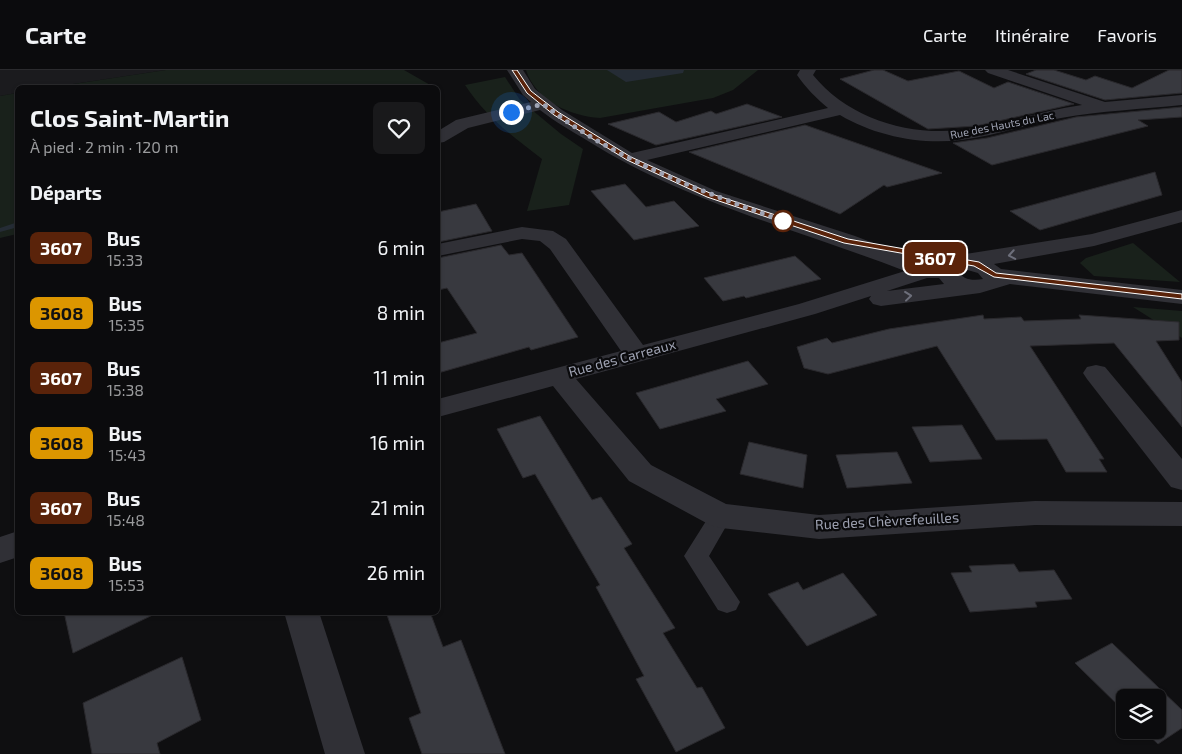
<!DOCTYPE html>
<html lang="fr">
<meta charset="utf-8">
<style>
:root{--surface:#0b0b0d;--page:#19191b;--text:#f1f3f6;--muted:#9a9b9d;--line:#2b2b2e}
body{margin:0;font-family:"Exo 2",sans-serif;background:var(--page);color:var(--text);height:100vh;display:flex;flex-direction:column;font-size:19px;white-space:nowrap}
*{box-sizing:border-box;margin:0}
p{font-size:16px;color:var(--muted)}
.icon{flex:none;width:28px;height:28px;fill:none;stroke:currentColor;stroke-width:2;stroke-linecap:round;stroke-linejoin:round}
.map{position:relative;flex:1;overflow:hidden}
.details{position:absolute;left:15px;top:15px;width:425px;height:530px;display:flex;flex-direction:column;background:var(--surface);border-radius:8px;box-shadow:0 1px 4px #0004,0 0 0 1px var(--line)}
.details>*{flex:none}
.badge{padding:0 10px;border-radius:8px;font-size:18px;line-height:32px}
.tools{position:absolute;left:1116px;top:619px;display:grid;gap:10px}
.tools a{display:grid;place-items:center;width:50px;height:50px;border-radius:8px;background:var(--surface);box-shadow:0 1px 4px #0004,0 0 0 1px var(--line);font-size:25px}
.you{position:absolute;width:25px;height:25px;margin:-12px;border:4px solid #fff;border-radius:50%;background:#1a73e8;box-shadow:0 0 0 8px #1a73e833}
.map>.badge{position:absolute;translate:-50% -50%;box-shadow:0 0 0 2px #fff}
h2{padding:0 15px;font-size:19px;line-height:45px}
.round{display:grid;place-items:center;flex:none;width:52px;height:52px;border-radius:8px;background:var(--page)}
.overview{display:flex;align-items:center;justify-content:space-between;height:85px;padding:0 15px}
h1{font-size:24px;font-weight:700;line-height:38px}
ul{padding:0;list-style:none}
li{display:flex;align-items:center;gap:15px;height:65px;padding:0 15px}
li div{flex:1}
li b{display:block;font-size:19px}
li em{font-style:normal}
li .badge{min-width:55px;font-weight:700;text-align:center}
header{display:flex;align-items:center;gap:30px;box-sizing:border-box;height:70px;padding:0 25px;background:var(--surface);border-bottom:1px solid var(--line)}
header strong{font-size:24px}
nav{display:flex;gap:28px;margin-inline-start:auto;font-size:18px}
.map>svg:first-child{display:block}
</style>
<header>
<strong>Carte</strong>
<nav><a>Carte</a><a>Itinéraire</a><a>Favoris</a></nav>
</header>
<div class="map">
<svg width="1182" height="684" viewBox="0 0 1182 684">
<rect width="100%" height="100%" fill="#0f0f11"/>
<polygon fill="#1b1b1e" points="0,0 166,0 54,17 18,18 17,23 0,26"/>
<g fill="#19211b">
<polygon points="166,0 404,0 432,16 426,18 54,17"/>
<path d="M 526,0 L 758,0 L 733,20 L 713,28 L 600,48 C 570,46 536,31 526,0 Z"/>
<path d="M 505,7 L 520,30 L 561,64 L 583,79 L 569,135 L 527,141 L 542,89 C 511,65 487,48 465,15 Z"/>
<polygon points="17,23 17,164 0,168 0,26"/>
<polygon points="1133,173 1180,212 1094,206 1080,193 1086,188"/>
<polygon points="1133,237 1182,241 1182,268"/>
</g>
<polygon fill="#252c35" points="607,0 684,0 683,3 626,12"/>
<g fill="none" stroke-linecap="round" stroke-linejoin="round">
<polygon fill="#252c35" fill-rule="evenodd" points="15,153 18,153 18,157 0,162 0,158"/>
</g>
<g fill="#38393f" stroke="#2a292d">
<polygon points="874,0 883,0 908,11 959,1 994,18 1008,12 1074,34 976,56 928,59 840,9"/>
<polygon points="1036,0 1054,0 1086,10 1095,6 1132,18 1169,0 1182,0 1182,23 1105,30 1026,4"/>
<polygon points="747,34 782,47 656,75 608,54 659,42 676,52 711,41 716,44"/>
<polygon points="1182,37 1182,47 1138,50 1148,56 992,95 953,73 987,68 1076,47"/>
<polygon points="805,55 942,103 887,117 884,115 840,144 689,82"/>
<polygon points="1155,102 1162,125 1040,160 1010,141"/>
<polygon points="625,114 646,137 674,131 699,156 634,170 591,121"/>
<polygon points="476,134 492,161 438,172 438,142"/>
<polygon points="501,175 509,185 522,183 578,267 531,280 529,277 438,303 438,273 477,263 447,218 438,220 438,188"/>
<polygon points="795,186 821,209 746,228 744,226 723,231 704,208"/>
<polygon points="983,245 984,249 1021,247 1024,251 1081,249 1079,245 1179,252 1179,270 1156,271 1182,312 1182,357 1114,273 1030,276 1104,389 1099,389 1107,402 1066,402 1047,369 996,370 937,276 828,304 804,298 797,277 827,268 832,273 889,259"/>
<polygon points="748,291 768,314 716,329 726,341 660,359 636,323"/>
<polygon points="540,346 592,430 601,427 632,474 624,478 675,558 663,563 697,618 702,617 725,658 676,682 636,609 644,606 596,517 600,515 535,404 523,408 497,359"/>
<polygon points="962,355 982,389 930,392 912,357"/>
<polygon points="749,372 807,385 803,418 740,404"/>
<polygon points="897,382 912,413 847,418 836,385"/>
<polygon points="1014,494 1019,502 1054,500 1072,529 1035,532 1037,537 970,542 951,503 972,502 969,496"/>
<polygon points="843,503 877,545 807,576 768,524 798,512 803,520"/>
<polygon points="64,542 159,542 73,583"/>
<polygon points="386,542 430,542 443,577 461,570 505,684 422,684 409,648 421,643"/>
<polygon points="1112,573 1182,640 1182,658 1158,674 1143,660 1158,660 1158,628 1125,628 1125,642 1075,593"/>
<polygon points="182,587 201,650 157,673 160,684 92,684 83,633"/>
</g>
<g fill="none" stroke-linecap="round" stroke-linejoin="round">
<polygon fill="#303036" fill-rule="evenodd" points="721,437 729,440 732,446 709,486 740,532 736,540 727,543 718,540 684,486 713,440"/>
<g fill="#303036" fill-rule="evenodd">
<path d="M 507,0 L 523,0 L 535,19 L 562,40 L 632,83 L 828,38 C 816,28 806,18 797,5 L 800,0 L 816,0 L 813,5 C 848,48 907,66 961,60 C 1002,55 1041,41 1082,35 L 988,3 L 985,0 L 1008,0 L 1105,32 L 1182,25 L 1182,35 C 1142,39 1101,41 1061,48 C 1028,54 995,66 961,70 C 921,75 875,66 840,45 L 647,90 L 716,121 L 855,166 L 928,194 L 953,186 L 1092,164 L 1182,140 L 1182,152 L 1094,176 L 994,194 L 1001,199 L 1182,220 L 1182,234 L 1010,214 L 980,223 L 881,236 L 873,234 L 869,229 L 871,226 L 815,244 L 576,309 L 651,395 L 726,434 L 819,445 L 1035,431 L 1182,432 L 1182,456 L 1035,455 L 819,469 L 721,458 L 710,455 L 629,411 L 553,316 L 438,347 L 438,329 L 621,281 L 550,179 L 540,171 L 522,169 L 438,186 L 438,174 L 522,157 L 553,161 L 566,169 L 643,275 L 799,234 L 905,201 C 799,160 685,132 588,71 C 572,61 555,52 540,40 L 468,58 L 444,72 L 438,73 L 438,61 L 456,50 L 531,32 L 523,25 ZM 964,199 L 978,203 L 983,209 C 973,211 962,210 958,200 ZM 927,208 L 939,208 L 944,214 L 887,221 Z"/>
<polygon points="1096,295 1105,297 1182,389 1182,420 1171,417 1087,309 1083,303 1087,297"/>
<polygon points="18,461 18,487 0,493 0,467"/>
<polygon points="284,542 319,542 365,684 325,684"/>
</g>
</g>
<defs><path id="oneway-chevron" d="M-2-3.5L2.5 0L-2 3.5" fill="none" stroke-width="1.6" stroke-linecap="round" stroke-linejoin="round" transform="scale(1.25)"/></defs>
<g stroke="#6d6f7b">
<use href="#oneway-chevron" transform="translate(1012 185) rotate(170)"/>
<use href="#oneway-chevron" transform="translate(908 226) rotate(-6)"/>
</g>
<polygon fill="#5a230a" stroke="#fff" points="512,0 517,0 531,21 558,42 631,87 712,124 848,169 979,192 996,203 1182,224 1182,229 994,207 974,196 844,173 707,127 627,90 554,45 527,23"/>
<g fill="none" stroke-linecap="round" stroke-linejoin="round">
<path stroke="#9fa3b3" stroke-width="5" stroke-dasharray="0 9" d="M 511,42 L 543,34 C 616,91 703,122 789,153 L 783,151"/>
</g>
<circle fill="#fff" stroke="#5a230a" stroke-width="2.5" cx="783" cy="151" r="10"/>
<g text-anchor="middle" stroke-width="4.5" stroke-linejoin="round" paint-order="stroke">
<g font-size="11" fill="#9fa3b3" stroke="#0a0a0c">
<text transform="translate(1002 55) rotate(-11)" y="4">Rue des Hauts du Lac</text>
</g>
<g font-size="14" fill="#9fa3b3" stroke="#0a0a0c">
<text transform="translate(622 288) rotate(-15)" y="5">Rue des Carreaux</text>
<text transform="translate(887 451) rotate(-3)" y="5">Rue des Chèvrefeuilles</text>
</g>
</g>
</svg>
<div class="tools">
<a><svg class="icon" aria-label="layers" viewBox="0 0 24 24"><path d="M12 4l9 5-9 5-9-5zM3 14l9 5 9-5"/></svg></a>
</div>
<div class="you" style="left:511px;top:42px"></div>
<b class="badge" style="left:935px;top:188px;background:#5a230a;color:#fff">3607</b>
<section class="details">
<div class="overview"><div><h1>Clos Saint-Martin</h1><p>À pied · 2 min · 120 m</p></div><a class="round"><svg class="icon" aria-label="heart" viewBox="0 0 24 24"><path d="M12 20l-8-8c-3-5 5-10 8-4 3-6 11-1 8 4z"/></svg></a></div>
<h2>Départs</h2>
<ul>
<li><span class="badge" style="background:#5a230a;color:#fff">3607</span><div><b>Bus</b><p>15:33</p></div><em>6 min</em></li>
<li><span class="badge" style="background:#dc9600;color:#111">3608</span><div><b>Bus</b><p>15:35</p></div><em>8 min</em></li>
<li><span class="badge" style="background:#5a230a;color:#fff">3607</span><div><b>Bus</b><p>15:38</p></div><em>11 min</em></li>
<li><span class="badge" style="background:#dc9600;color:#111">3608</span><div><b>Bus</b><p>15:43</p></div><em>16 min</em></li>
<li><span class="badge" style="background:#5a230a;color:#fff">3607</span><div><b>Bus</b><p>15:48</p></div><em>21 min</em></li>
<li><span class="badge" style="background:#dc9600;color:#111">3608</span><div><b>Bus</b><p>15:53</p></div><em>26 min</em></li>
</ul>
</section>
</div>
